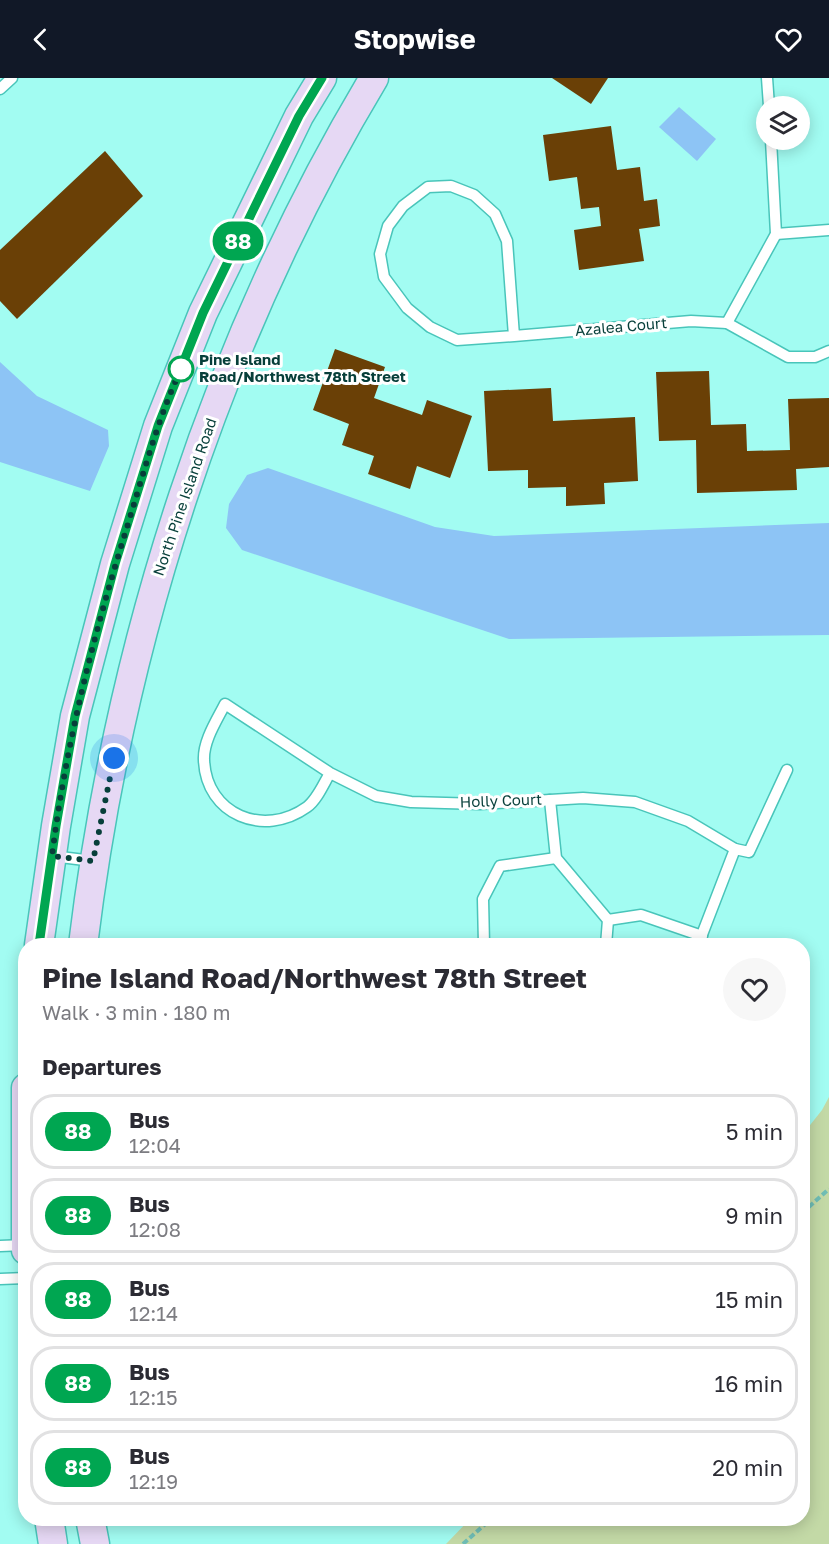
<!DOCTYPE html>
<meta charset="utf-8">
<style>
:root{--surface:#fff;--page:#f7f7f7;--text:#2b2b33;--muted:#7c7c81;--line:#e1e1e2;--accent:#111827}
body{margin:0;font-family:"Golos Text",sans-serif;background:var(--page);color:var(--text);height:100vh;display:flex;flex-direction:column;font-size:22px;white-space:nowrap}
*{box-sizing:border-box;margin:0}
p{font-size:20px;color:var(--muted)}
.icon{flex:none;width:33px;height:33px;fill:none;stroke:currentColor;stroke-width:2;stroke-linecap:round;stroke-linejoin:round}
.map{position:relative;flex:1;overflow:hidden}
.side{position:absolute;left:18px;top:860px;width:792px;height:588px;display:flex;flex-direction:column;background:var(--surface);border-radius:24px;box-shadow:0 3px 15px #0003}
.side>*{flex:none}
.badge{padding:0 12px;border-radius:20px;font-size:21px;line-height:39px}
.buttons{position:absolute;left:756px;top:18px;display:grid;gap:12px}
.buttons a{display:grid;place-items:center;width:54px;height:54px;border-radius:50%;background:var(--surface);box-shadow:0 3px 15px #0003;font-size:30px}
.you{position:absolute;width:30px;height:30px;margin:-15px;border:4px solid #fff;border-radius:50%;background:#1a73e8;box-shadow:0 0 0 9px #1a73e833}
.map>.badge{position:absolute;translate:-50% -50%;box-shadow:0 0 0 3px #fff}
h2{padding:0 24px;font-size:22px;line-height:54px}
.round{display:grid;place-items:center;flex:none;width:63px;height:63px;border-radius:32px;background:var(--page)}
.head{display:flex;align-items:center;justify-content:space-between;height:102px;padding:0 24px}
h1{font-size:28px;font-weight:700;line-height:45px}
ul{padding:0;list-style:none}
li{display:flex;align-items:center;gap:18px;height:75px;margin:0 12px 9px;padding:0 12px;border:3px solid var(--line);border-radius:24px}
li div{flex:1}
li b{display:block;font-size:22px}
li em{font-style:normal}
li .badge{min-width:66px;font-weight:700;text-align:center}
header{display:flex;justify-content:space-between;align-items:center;height:78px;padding:0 24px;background:var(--accent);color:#fff;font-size:27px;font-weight:700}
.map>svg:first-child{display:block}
</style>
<header><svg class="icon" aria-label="back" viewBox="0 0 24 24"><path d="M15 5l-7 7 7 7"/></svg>Stopwise<svg class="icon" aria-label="heart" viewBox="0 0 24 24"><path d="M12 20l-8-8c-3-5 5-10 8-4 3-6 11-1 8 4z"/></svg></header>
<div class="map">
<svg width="829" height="1466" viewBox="0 0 829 1466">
<rect width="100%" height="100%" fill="#a2fcf2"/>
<polygon fill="#c3d9a6" points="829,1019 829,1466 446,1466 471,1440 802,1440 803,1056 822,1032"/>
<g fill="#8dc4f5">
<polygon points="679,29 716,61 697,83 659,49"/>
<polygon points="0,284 37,318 108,352 109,368 90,413 0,384"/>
<polygon points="268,390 435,449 494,458 829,445 829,557 509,561 242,472 226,450 229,426 247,397"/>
</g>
<g fill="#6a4006">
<polygon points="552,0 608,0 591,26"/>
<polygon points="611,48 617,92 640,89 644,123 657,121 660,148 639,151 644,183 579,192 574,152 601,148 599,129 581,131 577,99 549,103 543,57"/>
<polygon points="105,73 143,118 17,241 0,223 0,172"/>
<polygon points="335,271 385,289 374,320 422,337 427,322 472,338 450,400 417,388 410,411 368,396 374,378 342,367 349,346 313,332"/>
<polygon points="709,293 711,347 746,346 747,373 790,372 788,321 829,320 829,389 796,391 797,412 697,415 696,362 659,363 656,294"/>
<polygon points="551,310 553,343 635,339 638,403 604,405 605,426 566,428 566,409 528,410 528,392 488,393 484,313"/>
</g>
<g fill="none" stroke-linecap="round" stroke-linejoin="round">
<g stroke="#49c5ba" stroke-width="13">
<g id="service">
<polyline points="767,0 769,28"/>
<polyline points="0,11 12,0"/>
<polyline points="776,156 829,152"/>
<polyline points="727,245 776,156 771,62"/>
<polyline points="514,258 507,163 495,136 474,117 451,108 428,109 403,128 388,148 380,176 384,199 407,230 430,249 457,262 514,258 691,243 727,245 788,279 815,279 829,273"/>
<path d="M 330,695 C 324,705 317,722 307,729 C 264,760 206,737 204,682 C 203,663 217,642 225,626 L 330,695 L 376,718 L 411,724 L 480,726 L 550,722 L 556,780 L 608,842 L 606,867"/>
<polyline points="550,722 583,720 635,724 688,743 735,771"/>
<polyline points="52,778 93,783"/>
<polyline points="608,842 641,837 702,858"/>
<polyline points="484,867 483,821 500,788 556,780"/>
<polyline points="698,867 735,771 749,774 787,692"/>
<polyline points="0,1168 25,1167"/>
<polyline points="0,1201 26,1200"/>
</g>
</g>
<g stroke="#49c5ba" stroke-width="31">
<g id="secondary">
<polyline points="39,867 56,748 75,638 115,486 158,348 203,235 299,38 322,0"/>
<path d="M 83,867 C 120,563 216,263 374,0"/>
<polyline points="26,1010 26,1172"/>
<polyline points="49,1440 53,1466"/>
<polyline points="90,1440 95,1466"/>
</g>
</g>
<g stroke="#6fbdb5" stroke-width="4" stroke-dasharray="6 3" stroke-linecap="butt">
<polyline points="802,1135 829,1111"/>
<polyline points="463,1466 492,1440"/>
</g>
<use href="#service" stroke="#fff" stroke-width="10"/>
<use href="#secondary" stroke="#e6d8f4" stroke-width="28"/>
</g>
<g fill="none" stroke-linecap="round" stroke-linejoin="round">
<g stroke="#fff" stroke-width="14">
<polyline id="line" points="39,867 56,748 75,638 115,486 158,348 203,235 299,38 322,0"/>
</g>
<use href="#line" stroke="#00a651" stroke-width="9"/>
<path stroke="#073f3a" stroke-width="6" stroke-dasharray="0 10.8" d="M 114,680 L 93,783 L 52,778 C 66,665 94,555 128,446 C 144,394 158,340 181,291"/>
</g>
<circle fill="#fff" stroke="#00a651" stroke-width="3" cx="181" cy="291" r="12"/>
<g text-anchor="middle" stroke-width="6" stroke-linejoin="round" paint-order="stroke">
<g font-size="15" fill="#073f3a" stroke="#fff">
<text transform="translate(621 249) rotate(-5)" y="5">Azalea Court</text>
<text transform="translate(185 419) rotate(-71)" y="5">North Pine Island Road</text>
<text transform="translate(501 723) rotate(-2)" y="5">Holly Court</text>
</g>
<g font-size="15" font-weight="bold" fill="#073f3a" stroke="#fff" text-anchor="start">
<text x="199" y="287">Pine Island<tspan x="199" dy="17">Road/Northwest 78th Street</tspan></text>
</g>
</g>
</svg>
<div class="buttons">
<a><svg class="icon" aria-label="layers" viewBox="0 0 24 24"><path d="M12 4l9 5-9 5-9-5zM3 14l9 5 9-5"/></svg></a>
</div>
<div class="you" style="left:114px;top:680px"></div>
<b class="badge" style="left:238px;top:163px;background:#00a651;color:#fff">88</b>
<section class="side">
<div class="head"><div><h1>Pine Island Road/Northwest 78th Street</h1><p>Walk · 3 min · 180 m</p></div><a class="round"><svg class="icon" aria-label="heart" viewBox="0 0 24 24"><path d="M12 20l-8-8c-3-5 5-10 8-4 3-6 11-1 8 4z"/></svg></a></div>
<h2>Departures</h2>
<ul>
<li><span class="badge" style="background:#00a651;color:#fff">88</span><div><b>Bus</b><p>12:04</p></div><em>5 min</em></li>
<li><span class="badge" style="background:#00a651;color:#fff">88</span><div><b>Bus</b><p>12:08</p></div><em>9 min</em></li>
<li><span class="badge" style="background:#00a651;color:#fff">88</span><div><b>Bus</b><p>12:14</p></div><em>15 min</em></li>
<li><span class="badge" style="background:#00a651;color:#fff">88</span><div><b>Bus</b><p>12:15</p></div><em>16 min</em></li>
<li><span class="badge" style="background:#00a651;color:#fff">88</span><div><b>Bus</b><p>12:19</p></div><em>20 min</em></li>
</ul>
</section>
</div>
